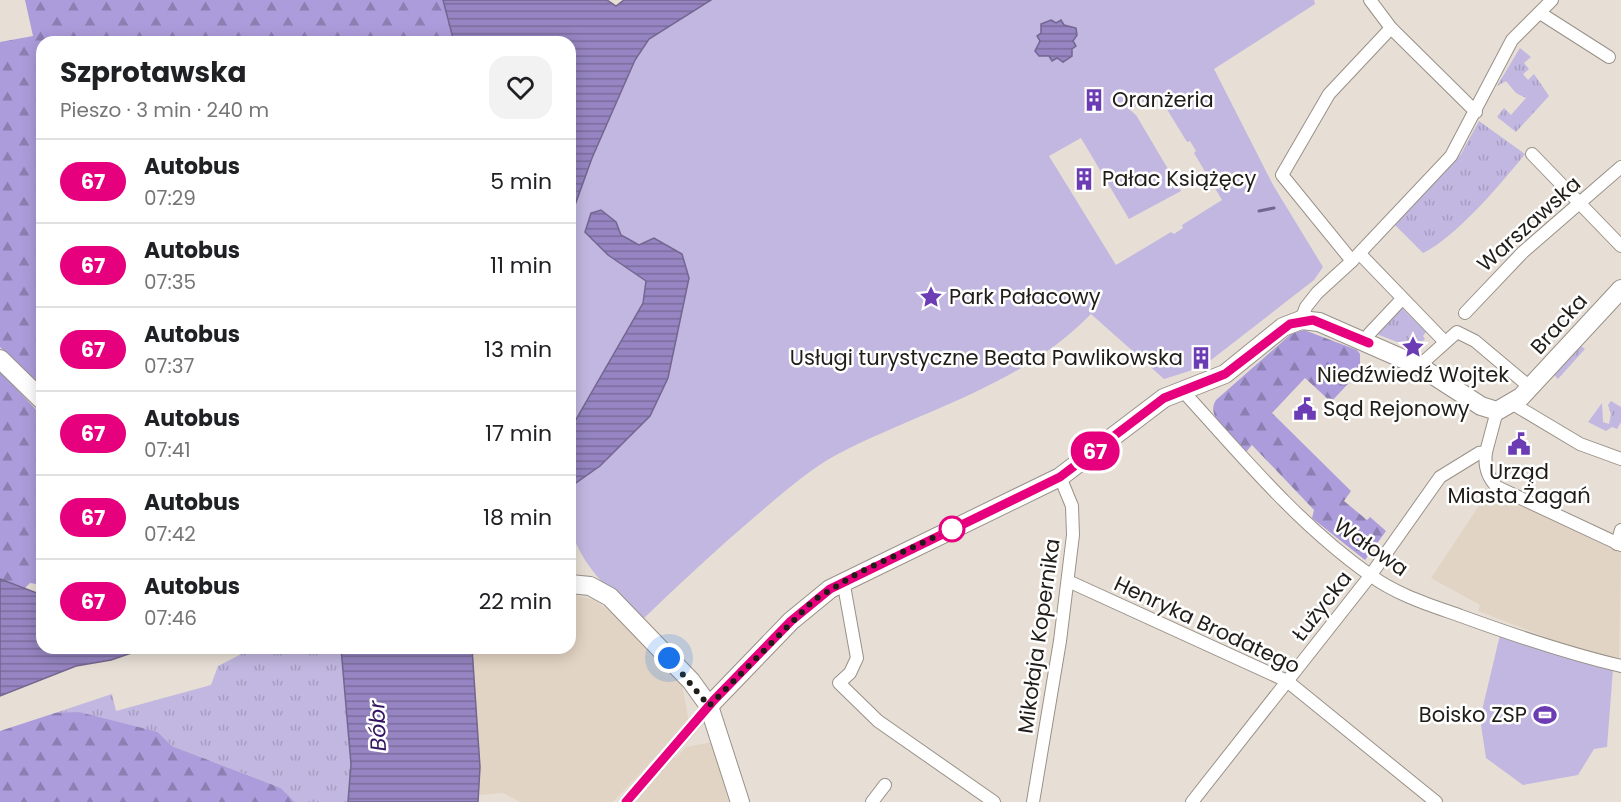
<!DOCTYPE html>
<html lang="pl">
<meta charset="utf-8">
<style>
:root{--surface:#fff;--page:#f2f2f2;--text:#202124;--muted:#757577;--line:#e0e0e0}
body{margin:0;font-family:Poppins,sans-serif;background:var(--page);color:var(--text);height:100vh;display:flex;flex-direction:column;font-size:22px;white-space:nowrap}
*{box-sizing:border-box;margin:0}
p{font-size:20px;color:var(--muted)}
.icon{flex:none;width:33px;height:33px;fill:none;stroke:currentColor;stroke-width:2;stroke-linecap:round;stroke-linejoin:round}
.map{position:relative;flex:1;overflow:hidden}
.panel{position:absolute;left:36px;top:36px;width:540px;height:618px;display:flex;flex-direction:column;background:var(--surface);border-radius:18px;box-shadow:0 3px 15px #0003}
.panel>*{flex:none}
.badge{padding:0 12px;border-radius:20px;font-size:21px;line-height:39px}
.you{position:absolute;width:30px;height:30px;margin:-15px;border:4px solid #fff;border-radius:50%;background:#1a73e8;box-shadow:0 0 0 9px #1a73e833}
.map>.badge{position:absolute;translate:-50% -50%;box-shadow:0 0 0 3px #fff}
.round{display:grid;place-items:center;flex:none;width:63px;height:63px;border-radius:18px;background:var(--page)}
.headline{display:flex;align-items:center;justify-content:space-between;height:102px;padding:0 24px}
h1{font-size:28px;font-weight:700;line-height:45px}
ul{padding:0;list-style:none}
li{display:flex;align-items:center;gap:18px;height:84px;padding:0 24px;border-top:2px solid var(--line)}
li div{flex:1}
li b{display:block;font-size:22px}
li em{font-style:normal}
li .badge{min-width:66px;font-weight:700;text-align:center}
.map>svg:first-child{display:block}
</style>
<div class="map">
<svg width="1621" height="802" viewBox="0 0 1621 802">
<defs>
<pattern id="grass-tufts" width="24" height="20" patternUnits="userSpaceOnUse" patternTransform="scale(1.5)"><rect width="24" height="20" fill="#c1b7e0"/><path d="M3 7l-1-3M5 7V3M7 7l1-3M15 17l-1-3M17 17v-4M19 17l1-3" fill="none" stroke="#a69dc0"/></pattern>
<pattern id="forest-firs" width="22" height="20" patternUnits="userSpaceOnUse" patternTransform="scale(1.5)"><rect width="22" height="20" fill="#ad9cdb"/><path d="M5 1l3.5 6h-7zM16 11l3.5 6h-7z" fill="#8c7fb1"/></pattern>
<pattern id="water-rules" width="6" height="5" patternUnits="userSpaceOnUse" patternTransform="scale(1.5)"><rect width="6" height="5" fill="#9685c2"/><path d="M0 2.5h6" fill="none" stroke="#7a6c9d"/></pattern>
</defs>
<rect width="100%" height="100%" fill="#e7dfd5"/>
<g fill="#e2d4c4">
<polygon points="1486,488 1621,551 1619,659 1558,642 1478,611 1480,605 1431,578 1478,507"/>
<polygon points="570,594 595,600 613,614 682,685 689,722 613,802 520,802 503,793 479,795 480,767 472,648 570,648"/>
<polygon points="712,742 729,802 632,802 673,757 676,758 686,747"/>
</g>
<g fill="url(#grass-tufts)">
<polygon points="1520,48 1531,57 1524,63 1529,69 1523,74 1528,80 1534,74 1549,96 1516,132 1497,117 1504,108 1511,115 1526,98 1516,93 1506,81 1497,86"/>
<path d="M 1479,121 L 1525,154 C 1502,183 1455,238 1423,253 L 1395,225 L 1461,154 Z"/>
<polygon points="1401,307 1426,332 1423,336 1425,339 1415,349 1374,333"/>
<polygon points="1578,344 1585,349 1558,379 1552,373"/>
<polygon points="1611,401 1621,407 1621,422 1617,429 1612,427 1606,431 1588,422 1602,403 1603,422 1609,424 1611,414 1608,405"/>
<polygon points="253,648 341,648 351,764 348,802 295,802 281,788 172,746 158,732 55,713 112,694 116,711 211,685 218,666"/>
</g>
<g fill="url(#forest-firs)">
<polygon points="25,0 443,0 454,42 42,42 42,390 0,347 0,42 33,36"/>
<path d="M 1304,330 L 1357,350 L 1360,354 L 1360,371 L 1331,402 L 1305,378 L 1272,413 L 1351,491 L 1344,501 L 1367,520 L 1370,517 L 1386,531 L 1365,560 L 1312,518 L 1314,510 L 1252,445 L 1246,452 C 1235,440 1204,418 1216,400 L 1291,334 Z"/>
<polygon points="0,371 42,416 42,585 30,583 23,590 0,579"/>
<polygon points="79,712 158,732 172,746 281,788 295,802 0,802 0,731 55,713"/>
</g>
<g fill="#c1b7e0" fill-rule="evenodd">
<path d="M 711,0 L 1314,0 L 1315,4 L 1214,69 L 1273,185 L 1323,267 L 1314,280 L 1202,367 L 1164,379 L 1091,314 C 1021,386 925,409 838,454 C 808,470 784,492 758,514 C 718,548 679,584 641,621 C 611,591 585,571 570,529 L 570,219 L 592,158 L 635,60 L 649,39 ZM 1157,93 L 1187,142 L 1190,141 L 1196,151 L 1194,153 L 1222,200 L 1182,225 L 1183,228 L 1174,234 L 1171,232 L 1116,265 L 1049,156 L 1081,138 L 1129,219 L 1181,191 L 1136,115 L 1130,110 Z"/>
<polygon points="1500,635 1613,669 1607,747 1594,749 1578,775 1523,785 1486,758 1481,725 1483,706"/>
</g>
<g fill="url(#water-rules)" stroke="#73668f" stroke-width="1.5">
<polygon points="443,0 607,0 616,6 624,0 711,0 649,39 635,60 592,158 570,219 570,42 454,42"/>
<polygon points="1051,20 1056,23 1061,20 1064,25 1076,28 1077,35 1073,41 1076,46 1072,49 1072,56 1063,62 1057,58 1052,61 1049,56 1039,56 1035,51 1040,41 1037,36 1041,33 1041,24"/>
<polygon points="601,210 616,222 621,235 639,245 654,238 682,254 689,278 668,378 650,416 600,466 570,487 570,430 643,303 646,281 608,255 585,232 591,213"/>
<polygon points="0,579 42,595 42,648 146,648 111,660 76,666 0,696"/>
<polygon points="341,648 472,648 480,767 478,802 348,802 351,764"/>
</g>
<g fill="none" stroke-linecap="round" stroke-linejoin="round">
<polyline stroke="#73668f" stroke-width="3" points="1259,211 1274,208"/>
<g stroke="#999188" stroke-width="14">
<g id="street">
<polyline points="1370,0 1391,28 1476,112"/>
<polyline points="1540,13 1609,57"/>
<polyline points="1532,154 1621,246"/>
<polyline points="1360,254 1444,341"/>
<polyline points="1352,261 1282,175 1329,94 1391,28"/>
<polyline points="1465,313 1523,252 1621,167"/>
<polyline points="1301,320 1306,307 1317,293 1352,261 1451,156 1512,40 1552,0"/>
<polyline points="1369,334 1402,299"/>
<polyline points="1419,366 1457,332 1475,341 1531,388"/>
<path d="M 1182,390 C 1241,455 1298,524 1370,575 C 1397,595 1430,605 1461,616 C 1513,635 1566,653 1621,666"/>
<polyline points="1513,404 1580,444 1621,459"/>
<path d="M 1486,452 C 1484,466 1487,477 1497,487 L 1621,545"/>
<polyline points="1617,544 1621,530"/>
<polyline points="843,580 857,658 850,673 839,683 878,721 994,802"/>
<polyline points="1068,581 1287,681 1436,802"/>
<polyline points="626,802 709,706"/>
<polyline points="872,802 885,785"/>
<polyline points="1033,802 1060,641 1073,535 1072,506 1060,477"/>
<polyline points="1192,802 1370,576 1440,477 1479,453 1486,452 1497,411"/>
</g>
</g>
<g stroke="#999188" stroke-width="20">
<g id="secondary">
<polyline points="0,359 42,400"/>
<polyline points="570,584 590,586 610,597 691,681 709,706 740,802"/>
<polyline points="709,706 791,621 830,589 1060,477 1164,398 1225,374 1283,327 1301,320 1319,322 1419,366 1481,406 1497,411 1521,397 1621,289"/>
</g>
</g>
<use href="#street" stroke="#fff" stroke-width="12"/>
<use href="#secondary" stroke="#fff" stroke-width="18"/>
</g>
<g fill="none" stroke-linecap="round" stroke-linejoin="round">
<g stroke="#fff" stroke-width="14">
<polyline id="line" points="626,802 714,700 791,621 830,589 1060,477 1164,398 1225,374 1290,324 1313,320 1369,343"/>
</g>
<use href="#line" stroke="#e6007e" stroke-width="9"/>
<polyline stroke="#201d19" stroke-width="6" stroke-dasharray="0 10.8" points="669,658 709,706 814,600 858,573 952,529"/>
</g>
<defs>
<g id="building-bare" transform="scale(1.8)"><path d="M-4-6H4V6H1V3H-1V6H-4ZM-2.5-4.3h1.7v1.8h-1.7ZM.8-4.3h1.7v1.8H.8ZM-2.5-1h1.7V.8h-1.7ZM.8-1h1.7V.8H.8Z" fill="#6b3cb4" stroke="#fff" stroke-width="2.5" paint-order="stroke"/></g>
<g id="sight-bare" transform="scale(1.8)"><path d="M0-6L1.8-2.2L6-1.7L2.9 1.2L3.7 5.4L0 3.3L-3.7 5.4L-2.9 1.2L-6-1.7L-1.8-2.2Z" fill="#6b3cb4" stroke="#fff" stroke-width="2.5" paint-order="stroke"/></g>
<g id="civic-bare" transform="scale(1.8)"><path d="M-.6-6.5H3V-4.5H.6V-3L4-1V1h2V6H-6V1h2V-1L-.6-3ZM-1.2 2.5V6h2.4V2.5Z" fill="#6b3cb4" stroke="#fff" stroke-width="2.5" paint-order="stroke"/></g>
<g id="stadium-bare" transform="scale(1.8)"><path d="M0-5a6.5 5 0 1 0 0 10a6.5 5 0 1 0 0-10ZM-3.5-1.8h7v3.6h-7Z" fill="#6b3cb4" stroke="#fff" stroke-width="2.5" paint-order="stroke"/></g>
</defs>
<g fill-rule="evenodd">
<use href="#building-bare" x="1094" y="100"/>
<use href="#building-bare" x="1084" y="179"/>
<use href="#sight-bare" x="931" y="297"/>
<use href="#sight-bare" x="1413" y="347"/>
<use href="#building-bare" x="1201" y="358"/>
<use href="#civic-bare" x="1305" y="409"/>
<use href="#civic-bare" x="1519" y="444"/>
<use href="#stadium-bare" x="1545" y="715"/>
</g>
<circle fill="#fff" stroke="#e6007e" stroke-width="3" cx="952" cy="529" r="12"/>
<g text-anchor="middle" stroke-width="5" stroke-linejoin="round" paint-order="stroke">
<g font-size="21" fill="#201d19" stroke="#fff" text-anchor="start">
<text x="1112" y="107">Oranżeria</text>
<text x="1102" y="186">Pałac Książęcy</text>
<text x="949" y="304">Park Pałacowy</text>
<text x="1183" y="365" text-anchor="end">Usługi turystyczne Beata Pawlikowska</text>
<text x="1413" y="382" text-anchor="middle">Niedźwiedź Wojtek</text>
<text x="1323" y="416">Sąd Rejonowy</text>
<text x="1519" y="479" text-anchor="middle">Urząd<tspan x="1519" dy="24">Miasta Żagań</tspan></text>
<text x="1527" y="722" text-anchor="end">Boisko ZSP</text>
</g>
<g font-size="21" fill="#201d19" stroke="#fff">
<text transform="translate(1529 224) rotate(-42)" y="7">Warszawska</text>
<text transform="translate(1559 324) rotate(-48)" y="7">Bracka</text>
<text transform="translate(1371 547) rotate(35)" y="7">Wałowa</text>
<text transform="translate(1322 606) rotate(-52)" y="7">Łużycka</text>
<text transform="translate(1207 625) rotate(25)" y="7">Henryka Brodatego</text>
<text transform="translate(1039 636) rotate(-82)" y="7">Mikołaja Kopernika</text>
</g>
<g font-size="22" font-style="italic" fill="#341660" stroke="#fff">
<text transform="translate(377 726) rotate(-92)" y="8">Bóbr</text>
</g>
</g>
</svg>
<div class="you" style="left:669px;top:658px"></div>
<b class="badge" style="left:1095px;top:451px;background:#e6007e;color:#fff">67</b>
<section class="panel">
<div class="headline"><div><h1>Szprotawska</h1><p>Pieszo · 3 min · 240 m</p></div><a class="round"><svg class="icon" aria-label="heart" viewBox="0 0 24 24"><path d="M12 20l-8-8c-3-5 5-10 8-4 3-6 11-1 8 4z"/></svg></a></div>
<ul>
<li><span class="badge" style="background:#e6007e;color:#fff">67</span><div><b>Autobus</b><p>07:29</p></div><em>5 min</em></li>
<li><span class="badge" style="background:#e6007e;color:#fff">67</span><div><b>Autobus</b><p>07:35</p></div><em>11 min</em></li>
<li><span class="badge" style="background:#e6007e;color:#fff">67</span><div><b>Autobus</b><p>07:37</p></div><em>13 min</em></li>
<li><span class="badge" style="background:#e6007e;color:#fff">67</span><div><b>Autobus</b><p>07:41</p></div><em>17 min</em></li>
<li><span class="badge" style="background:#e6007e;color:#fff">67</span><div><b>Autobus</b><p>07:42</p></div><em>18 min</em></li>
<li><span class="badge" style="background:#e6007e;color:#fff">67</span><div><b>Autobus</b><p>07:46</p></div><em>22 min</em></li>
</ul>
</section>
</div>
